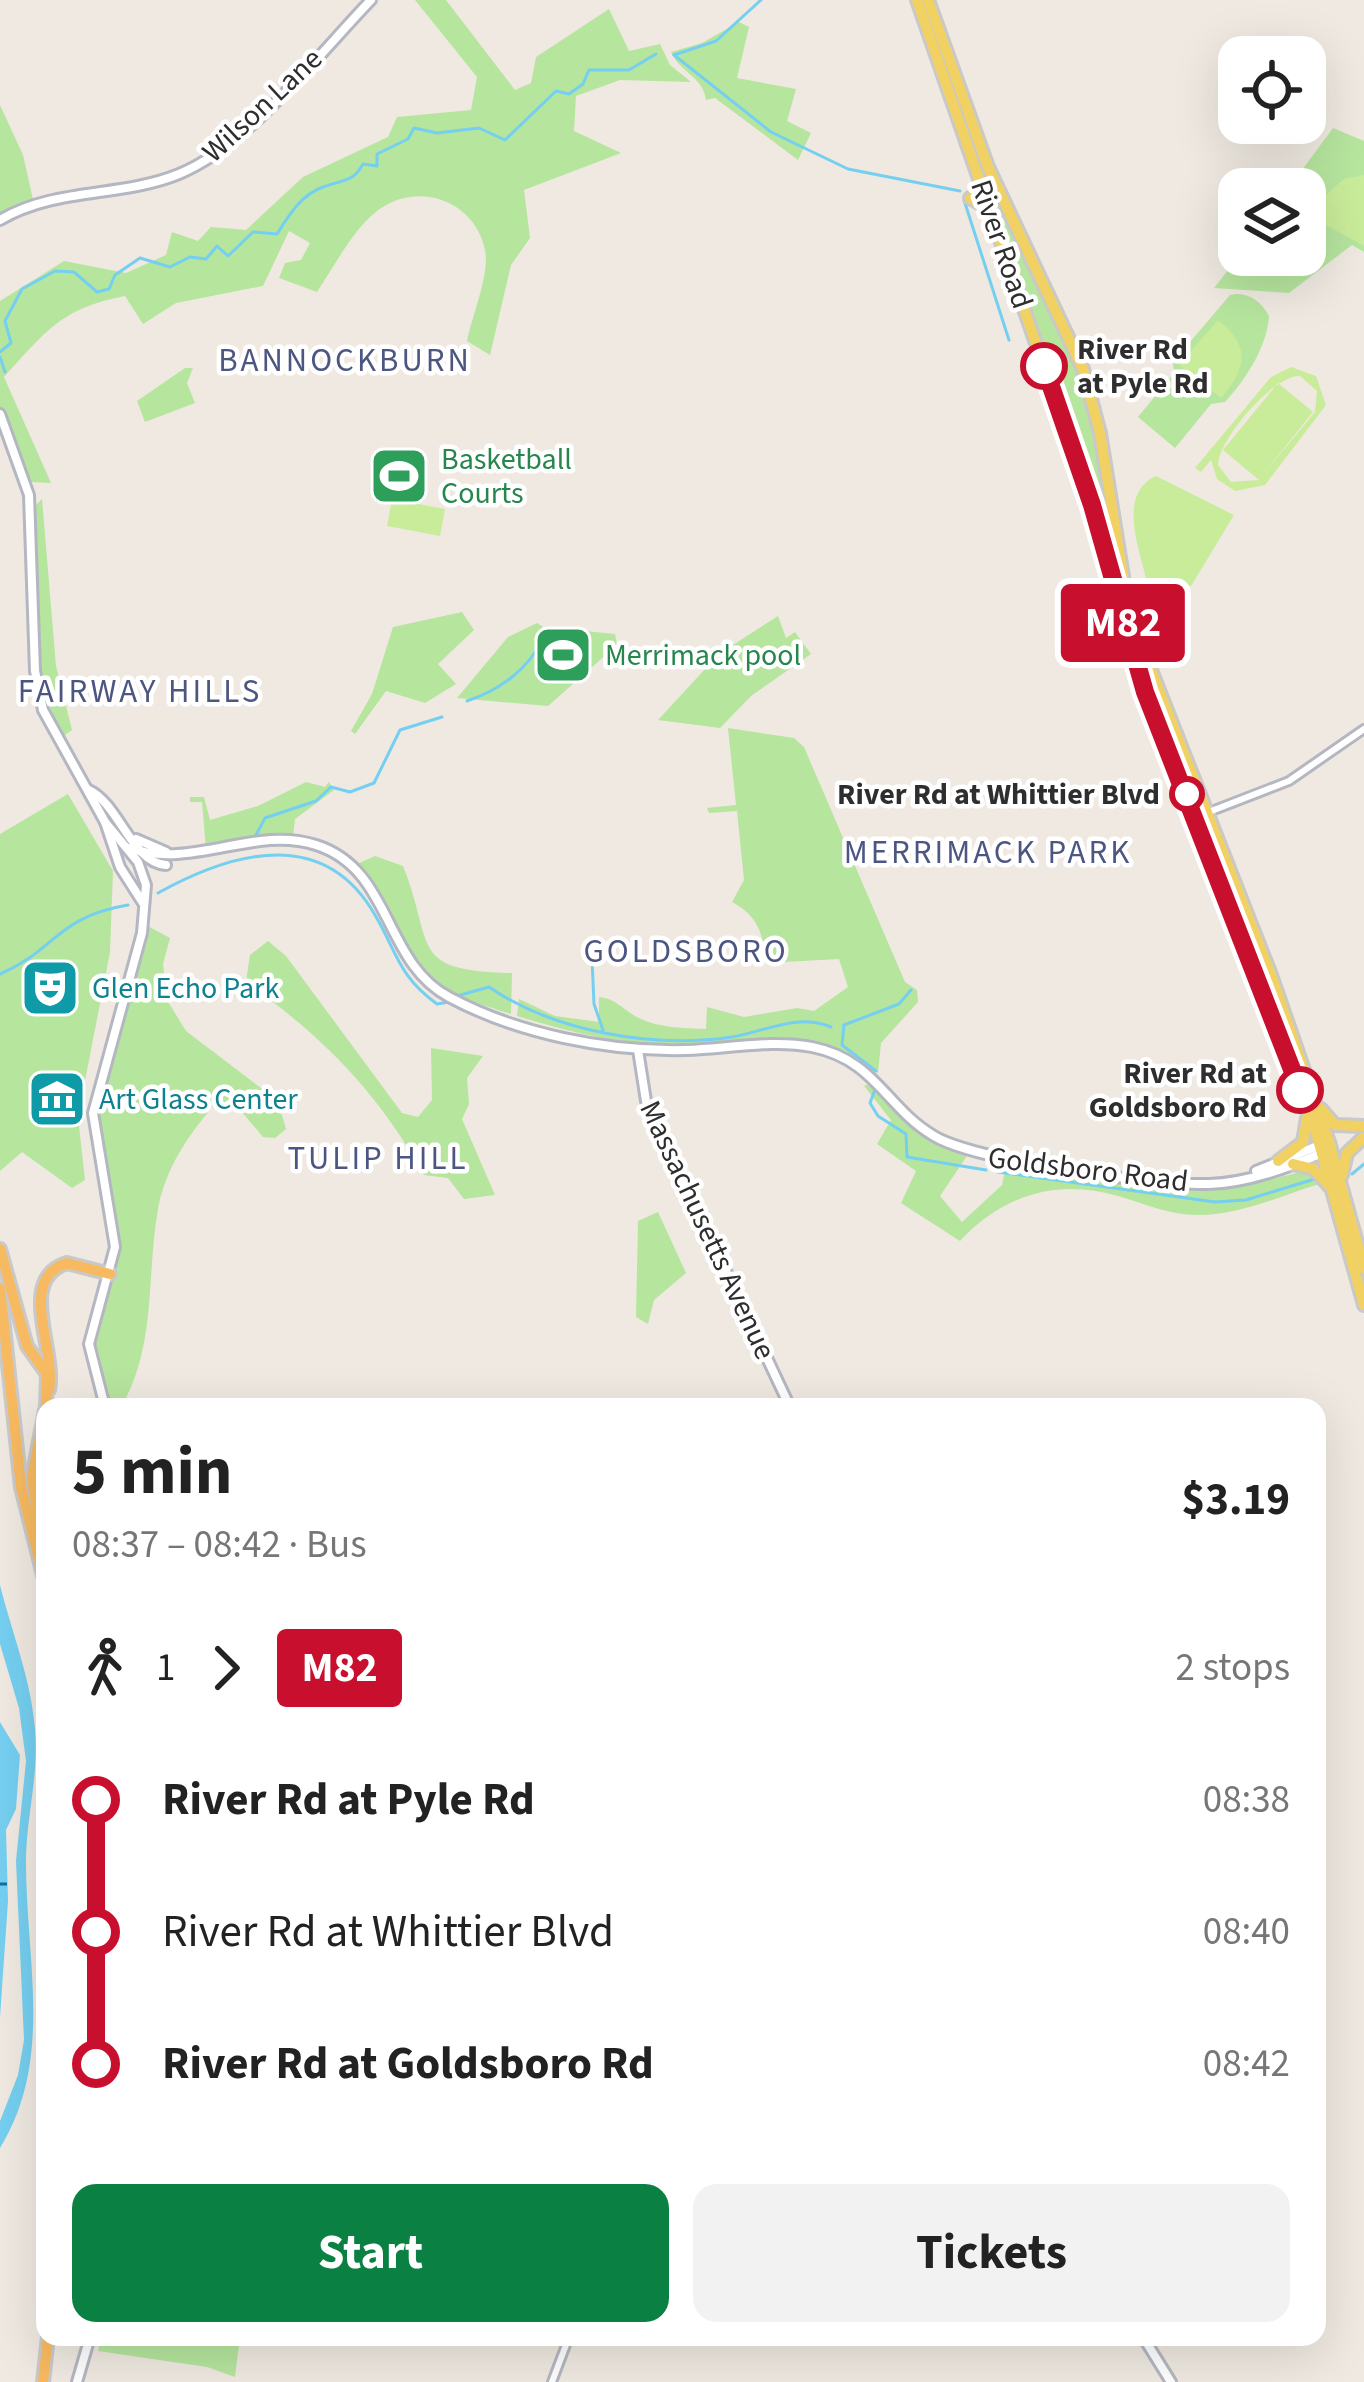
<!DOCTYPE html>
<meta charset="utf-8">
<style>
:root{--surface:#fff;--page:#f2f2f2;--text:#222;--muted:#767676;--accent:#0b8043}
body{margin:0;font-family:"Source Sans 3",sans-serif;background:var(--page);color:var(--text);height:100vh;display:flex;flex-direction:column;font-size:45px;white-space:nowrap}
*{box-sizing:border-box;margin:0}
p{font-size:39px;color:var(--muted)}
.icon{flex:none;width:66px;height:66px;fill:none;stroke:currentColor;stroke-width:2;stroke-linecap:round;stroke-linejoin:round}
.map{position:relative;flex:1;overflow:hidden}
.details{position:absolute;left:36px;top:1398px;width:1290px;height:948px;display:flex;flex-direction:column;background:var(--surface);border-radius:24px;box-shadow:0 12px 48px #0002}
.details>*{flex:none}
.badge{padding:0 24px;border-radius:9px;font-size:42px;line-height:78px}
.controls{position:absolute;left:1218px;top:36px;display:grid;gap:24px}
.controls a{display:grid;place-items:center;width:108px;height:108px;border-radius:24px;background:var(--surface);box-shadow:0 12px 48px #0002;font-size:60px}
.map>.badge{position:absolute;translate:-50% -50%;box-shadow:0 0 0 6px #fff}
.legs{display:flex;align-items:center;gap:18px;height:132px;padding:0 36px;font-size:39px}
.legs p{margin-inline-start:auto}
.head{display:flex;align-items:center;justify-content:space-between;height:204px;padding:0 36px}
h1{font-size:66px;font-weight:700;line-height:90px}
.action{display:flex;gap:24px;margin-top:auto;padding:24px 36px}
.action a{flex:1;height:138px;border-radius:24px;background:var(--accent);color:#fff;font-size:48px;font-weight:700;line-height:138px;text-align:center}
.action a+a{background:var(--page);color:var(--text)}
ul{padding:0 36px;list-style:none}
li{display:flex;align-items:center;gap:42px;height:132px;font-size:45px}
li i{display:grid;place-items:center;width:18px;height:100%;margin:0 15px;background:currentColor}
li i::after{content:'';width:30px;height:30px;margin:-15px;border:9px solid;border-radius:50%;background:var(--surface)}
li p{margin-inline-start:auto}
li:first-child i{background:linear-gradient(#0000 50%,currentColor 0)}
li:last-child i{background:linear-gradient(currentColor 50%,#0000 0)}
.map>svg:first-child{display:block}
</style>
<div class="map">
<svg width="1364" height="2382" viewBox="0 0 1364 2382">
<rect width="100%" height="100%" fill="#efe9e1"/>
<g fill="#b6e59e">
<path d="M 415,0 L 446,0 L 515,90 L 531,83 L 536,57 L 609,9 L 629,51 L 660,44 L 670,65 L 691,82 L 620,80 L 576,96 L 574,131 L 621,153 L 524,190 L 530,238 L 511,265 L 490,355 L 467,341 C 472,316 490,274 485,250 C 475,200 417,180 377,211 C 352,231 335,265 317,292 L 279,278 L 285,263 L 301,260 L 310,243 L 289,231 L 263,286 L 176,303 L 143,324 L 125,296 C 62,308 46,331 4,377 L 51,483 L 30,482 L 0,408 L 0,301 L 64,261 L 126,273 L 166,255 L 172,232 L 198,241 L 211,227 L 246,230 L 303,177 L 388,137 L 397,117 L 471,110 L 477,77 Z"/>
<path d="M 739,22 L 749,27 L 737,78 L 796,89 L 787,121 L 811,133 L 798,160 L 715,98 L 706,100 C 703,76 680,73 671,52 L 702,43 Z"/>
<polygon points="0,105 23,155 34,204 0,220"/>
<polygon points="1333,128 1364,141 1364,252 1352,245 1289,293 1214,288 1240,255 1305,255 1305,189 1288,189"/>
<path d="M 988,192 C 1032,243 1086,376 1099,443 C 1109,495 1110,547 1123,598 C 1138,657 1169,712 1185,771 L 1137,659 Z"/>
<path d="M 1230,295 C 1247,291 1261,301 1269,316 C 1267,347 1246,379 1225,402 L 1211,404 L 1175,448 L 1138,417 L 1174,373 L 1173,362 Z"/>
<polygon points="185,368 193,368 187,383 195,403 145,422 137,401"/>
<polygon points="42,499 56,666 72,730 62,737 40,683 34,507"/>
<polygon points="462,612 474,630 438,664 456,684 425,703 386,691 355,734 351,731 372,694 393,627"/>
<polygon points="778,616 786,638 795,632 811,654 751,696 720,728 658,720 719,654"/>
<polygon points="537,623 543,627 533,640 575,630 615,634 617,645 548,706 457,698 508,637"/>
<path d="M 728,728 L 794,738 L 804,747 L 905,982 L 917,990 L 918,1002 L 881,1043 L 878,1073 C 816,1017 728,1048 654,1044 C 606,1041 562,1030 517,1016 L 519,999 L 555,1016 L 599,1022 L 599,997 C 616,999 620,1007 635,1016 C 656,1028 682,1028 706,1029 L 707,1007 L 744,1017 L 797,1008 L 814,1011 L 848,987 L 839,959 L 765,963 C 764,934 758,916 732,902 L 744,880 L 737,811 L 709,813 L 707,808 L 736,805 Z"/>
<polygon points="306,782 325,787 329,782 334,790 295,819 293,837 206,849 202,802 190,802 190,797 204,797 210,820 258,806"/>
<polygon points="68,794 113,871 110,952 78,1117 85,1180 72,1188 22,1152 0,1171 0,834"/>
<path d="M 375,856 L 403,866 C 435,946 407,971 512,973 L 511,1014 C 462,999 423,986 400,937 C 387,910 379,886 357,864 Z"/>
<path d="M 144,924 L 170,938 L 163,964 L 167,1000 L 186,1031 L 278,1101 L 286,1129 L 275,1138 L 263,1137 L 241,1111 L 215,1104 C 189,1134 165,1169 158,1209 C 146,1276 157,1346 121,1407 L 105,1407 L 89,1344 L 115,1247 L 93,1113 Z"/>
<path d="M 268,941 L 286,956 L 402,1113 L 418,1117 L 432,1100 L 431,1048 L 483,1056 L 467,1078 L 469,1104 L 462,1119 L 495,1195 L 464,1199 L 448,1178 L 424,1175 C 377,1091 323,1037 246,982 L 250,955 Z"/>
<path d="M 877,1080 L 923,1130 L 969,1153 L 940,1196 L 962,1222 L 1002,1185 L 1007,1160 L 1190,1189 L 1236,1188 L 1305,1171 L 1323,1183 C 1282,1195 1241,1215 1198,1215 C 1169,1215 1145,1204 1118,1196 C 1058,1178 1002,1195 960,1241 L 901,1203 L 916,1171 L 877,1144 L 891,1120 L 864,1086 Z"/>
<polygon points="658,1212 686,1273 654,1300 648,1324 636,1317 638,1221"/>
<polygon points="101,2337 240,2337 235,2377 207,2367 98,2351"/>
</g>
<g fill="#c9ec9a" fill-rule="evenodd">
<polygon points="1364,175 1364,246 1326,225 1311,208 1344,179"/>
<path d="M 1218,320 C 1251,346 1247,368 1221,398 L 1179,365 Z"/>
<path d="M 1291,367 L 1316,376 L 1326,405 L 1265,485 L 1235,491 L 1217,479 L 1211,460 L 1201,472 L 1195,468 L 1271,377 ZM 1300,376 L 1317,391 L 1315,412 L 1260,478 L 1313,412 L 1278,383 L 1223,450 L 1259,480 L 1231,482 L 1218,465 C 1218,440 1274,374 1300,376 Z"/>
<path d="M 1156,476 L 1234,515 L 1191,586 L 1146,578 C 1138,545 1118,493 1156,476 Z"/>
<polygon points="392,499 445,509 440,536 387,526"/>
</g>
<g fill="#75cff0">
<path d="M 0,1585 C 12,1633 31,1679 35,1729 C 39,1773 27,1814 26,1858 C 25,1956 55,2059 0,2148 L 0,2121 L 18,2075 L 24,2040 L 16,1861 L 26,1761 L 19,1708 L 0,1644 Z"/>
<polygon points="0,1722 20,1755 16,1809 6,1830 8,1901 0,2017"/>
</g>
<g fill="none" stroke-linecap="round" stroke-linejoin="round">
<g stroke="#75cff0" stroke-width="3">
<polyline points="674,55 771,132 848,169 960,191"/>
<polyline points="674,55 716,41 761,0"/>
<polyline points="964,200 1009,340"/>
<path d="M 0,352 L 11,343 L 5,321 L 22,289 L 55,271 L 74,272 L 97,292 L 109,289 L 115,275 L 140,258 L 170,267 L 190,257 L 206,259 L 217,246 L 228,256 L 253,232 L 277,234 C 289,215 302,194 323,187 C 341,180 353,183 363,164 L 377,166 L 377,154 L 408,139 L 414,128 L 437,133 L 479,128 L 505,140 L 556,91 L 569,94 L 583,84 L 589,70 L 629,70 L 656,54"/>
<polyline points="0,357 5,372"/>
<path d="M 467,701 C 500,690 529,669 543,638"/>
<polyline points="256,835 265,818 316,801 331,787 350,792 374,783 400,730 442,717"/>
<path d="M 158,893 C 234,851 324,826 375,915 C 397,952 398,976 437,1004 L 449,1002"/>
<polyline points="592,958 594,1004 603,1030"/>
<path d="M 0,974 C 55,951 56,917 128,905"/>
<path d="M 457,996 L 489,987 C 553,1031 652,1049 732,1037 C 768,1031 796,1013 831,1027"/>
<polyline points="844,1025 899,1004 911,990"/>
<polyline points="844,1025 842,1045 876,1071"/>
<polyline points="876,1087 870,1103 878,1116 906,1134 907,1157 986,1170"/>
<polyline points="998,1172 1215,1202 1246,1200 1318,1178"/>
<polyline points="1352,1174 1364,1164"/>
</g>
<polyline stroke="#0d6fa3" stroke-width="3" stroke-dasharray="15 12" stroke-linecap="butt" points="0,1884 7,1884"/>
<g stroke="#b4b7c1" stroke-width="12">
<g id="tertiary">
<polyline points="1196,817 1289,781 1364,729"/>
<polyline points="552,2382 569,2337"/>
</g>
</g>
<g stroke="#b4b7c1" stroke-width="14">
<g id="secondary">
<path d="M 0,220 C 56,187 120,198 179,174 C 248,146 319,54 371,0"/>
<polyline points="0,414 29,495 35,671 43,710 105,822 120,867 143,903"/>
<path d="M 89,790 C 119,804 132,863 166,865"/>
<polyline points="136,839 166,852"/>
<path d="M 129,848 C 193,870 254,825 316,845 C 392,869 383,962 449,997 C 518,1034 608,1052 686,1050 C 727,1049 772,1039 812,1047 C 876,1060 885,1107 934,1136 C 975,1161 1157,1186 1209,1184 C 1247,1183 1287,1168 1322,1153"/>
<polyline points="638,1050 646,1101 790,1407"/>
<polyline points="1256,1171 1320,1145"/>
<polyline points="105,1407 89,1344 115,1247 93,1113 142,933 146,885 138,862 105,822"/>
<polyline points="1143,2337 1171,2382"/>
<polyline points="77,2382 90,2337"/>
</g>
</g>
<g stroke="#c9c9c9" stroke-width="16">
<g id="primary">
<polyline points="917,0 1092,505 1146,692 1261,979 1317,1136 1364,1305"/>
<polyline points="928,0 988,167 1083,369 1100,433 1129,614 1271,975 1329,1142 1364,1268"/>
<polyline points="970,198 988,208"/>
<polyline points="1321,1109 1335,1125 1364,1126"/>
<polyline points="1278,1161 1303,1142 1307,1118"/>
<polyline points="1293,1164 1314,1169 1329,1186"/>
<polyline points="1342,1175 1347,1153 1363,1138"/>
</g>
</g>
<g stroke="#c9c9c9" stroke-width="16">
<g id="trunk">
<polyline points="0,1249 27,1346 47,1374 46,1407"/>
<polyline points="0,1289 21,1487 45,1583"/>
<path d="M 49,1390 C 57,1350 16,1279 67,1263 L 110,1274"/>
<polyline points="44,1554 32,1478 45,1410"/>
<polyline points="43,2382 48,2337"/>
</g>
</g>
<use href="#tertiary" stroke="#fff" stroke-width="6"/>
<use href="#secondary" stroke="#fff" stroke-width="8"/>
<use href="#primary" stroke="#f2d163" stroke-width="10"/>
<use href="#trunk" stroke="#f8ba60" stroke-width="10"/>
</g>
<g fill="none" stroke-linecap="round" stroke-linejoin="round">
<g stroke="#fff" stroke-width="27">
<polyline id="line-1" points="1044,366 1092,505 1145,692 1300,1090"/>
</g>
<use href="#line-1" stroke="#c8102e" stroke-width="18"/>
</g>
<defs>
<g id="stadium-square" transform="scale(3)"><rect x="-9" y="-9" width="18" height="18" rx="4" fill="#2e9e5b" stroke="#fff"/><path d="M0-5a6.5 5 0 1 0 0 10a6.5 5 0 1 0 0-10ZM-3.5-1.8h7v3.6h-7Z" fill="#fff"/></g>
<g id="theatre-square" transform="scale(3)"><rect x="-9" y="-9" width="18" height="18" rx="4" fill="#0f9aa8" stroke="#fff"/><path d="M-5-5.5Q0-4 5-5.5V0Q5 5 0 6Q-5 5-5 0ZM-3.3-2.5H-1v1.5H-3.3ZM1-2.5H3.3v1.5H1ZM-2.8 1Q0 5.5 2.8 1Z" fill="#fff"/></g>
<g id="museum-square" transform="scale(3)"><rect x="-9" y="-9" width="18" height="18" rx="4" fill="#0f9aa8" stroke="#fff"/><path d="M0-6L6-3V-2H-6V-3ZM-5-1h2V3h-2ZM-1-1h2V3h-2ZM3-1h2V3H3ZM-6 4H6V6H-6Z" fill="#fff"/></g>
</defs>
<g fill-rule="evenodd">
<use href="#stadium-square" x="399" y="476"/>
<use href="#stadium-square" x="563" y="655"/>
<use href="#theatre-square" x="50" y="988"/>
<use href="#museum-square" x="57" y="1099"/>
</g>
<g fill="#fff" stroke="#c8102e" stroke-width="6">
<circle cx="1044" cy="366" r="21"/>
<circle cx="1187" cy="794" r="15"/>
<circle cx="1300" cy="1090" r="21"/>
</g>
<g text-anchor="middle" stroke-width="9" stroke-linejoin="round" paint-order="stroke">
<g font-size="30" fill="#2e2e2e" stroke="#fff">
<text transform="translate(262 105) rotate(-43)" y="10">Wilson Lane</text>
<text transform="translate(1002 244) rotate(71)" y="10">River Road</text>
<text transform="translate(1088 1169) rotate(7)" y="10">Goldsboro Road</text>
<text transform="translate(708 1230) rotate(65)" y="10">Massachusetts Avenue</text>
</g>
<g font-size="30" font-weight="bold" fill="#2e2e2e" stroke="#fff" text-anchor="end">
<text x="1077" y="359" text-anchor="start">River Rd<tspan x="1077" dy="34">at Pyle Rd</tspan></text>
<text x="1160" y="804">River Rd at Whittier Blvd</text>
<text x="1267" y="1083">River Rd at<tspan x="1267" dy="34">Goldsboro Rd</tspan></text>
</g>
<g font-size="30" fill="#27864d" stroke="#fff" text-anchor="start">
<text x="441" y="469">Basketball<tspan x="441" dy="34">Courts</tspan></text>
<text x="605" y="665">Merrimack pool</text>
</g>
<g font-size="30" fill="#0d838f" stroke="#fff" text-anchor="start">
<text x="92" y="998">Glen Echo Park</text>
<text x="99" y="1109">Art Glass Center</text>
</g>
<g font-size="33" letter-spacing="3" fill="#4d5680" stroke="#fff">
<text x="345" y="371">BANNOCKBURN</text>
<text x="140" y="702">FAIRWAY HILLS</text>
<text x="988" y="863">MERRIMACK PARK</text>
<text x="686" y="962">GOLDSBORO</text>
<text x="378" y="1169">TULIP HILL</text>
</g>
</g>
</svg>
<div class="controls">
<a><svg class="icon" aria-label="locate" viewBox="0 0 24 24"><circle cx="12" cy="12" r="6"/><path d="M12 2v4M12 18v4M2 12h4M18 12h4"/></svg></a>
<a><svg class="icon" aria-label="layers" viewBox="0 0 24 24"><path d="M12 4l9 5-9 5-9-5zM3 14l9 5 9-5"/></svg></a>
</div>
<b class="badge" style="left:1123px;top:623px;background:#c8102e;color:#fff">M82</b>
<section class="details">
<div class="head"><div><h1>5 min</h1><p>08:37 – 08:42 · Bus</p></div><b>$3.19</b></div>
<div class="legs"><svg class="icon" aria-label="walk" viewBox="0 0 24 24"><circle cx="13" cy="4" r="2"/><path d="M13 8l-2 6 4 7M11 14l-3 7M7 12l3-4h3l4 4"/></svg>1<svg class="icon" aria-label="forward" viewBox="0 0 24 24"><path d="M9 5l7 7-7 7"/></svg><b class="badge" style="background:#c8102e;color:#fff">M82</b><p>2 stops</p></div>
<ul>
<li><i style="color:#c8102e"></i><b>River Rd at Pyle Rd</b><p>08:38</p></li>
<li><i style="color:#c8102e"></i><span>River Rd at Whittier Blvd</span><p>08:40</p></li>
<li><i style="color:#c8102e"></i><b>River Rd at Goldsboro Rd</b><p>08:42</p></li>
</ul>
<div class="action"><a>Start</a><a>Tickets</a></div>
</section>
</div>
